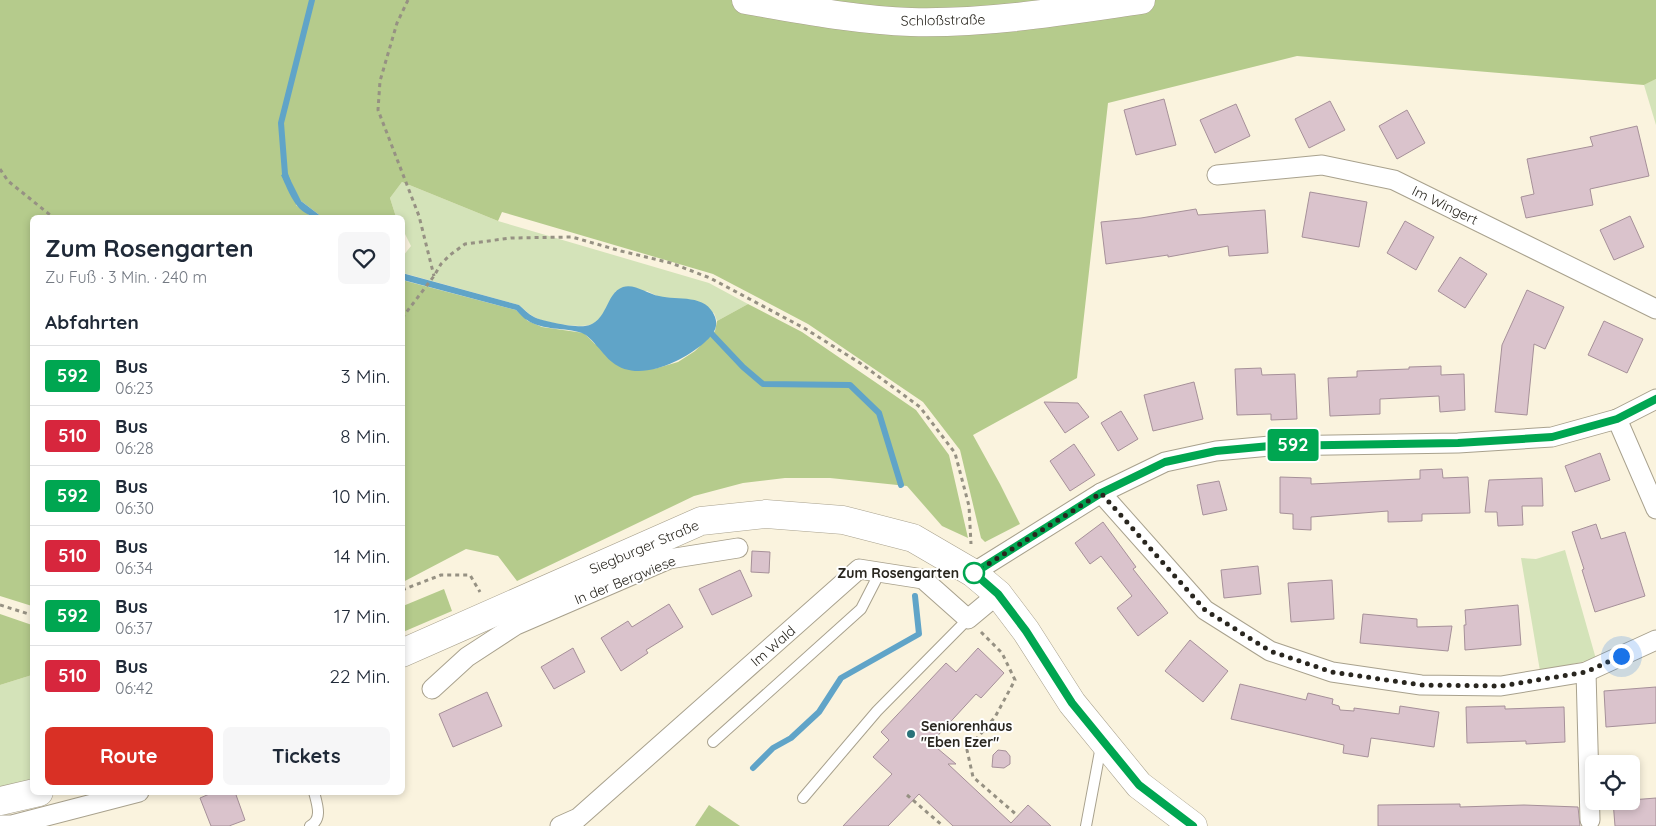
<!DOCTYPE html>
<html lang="de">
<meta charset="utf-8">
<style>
:root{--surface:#fff;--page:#f6f6f7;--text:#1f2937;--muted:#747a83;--line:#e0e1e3;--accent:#d93025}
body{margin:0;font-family:Quicksand,sans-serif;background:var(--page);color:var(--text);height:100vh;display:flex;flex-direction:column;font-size:19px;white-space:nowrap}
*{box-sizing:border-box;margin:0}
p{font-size:16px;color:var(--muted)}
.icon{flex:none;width:28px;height:28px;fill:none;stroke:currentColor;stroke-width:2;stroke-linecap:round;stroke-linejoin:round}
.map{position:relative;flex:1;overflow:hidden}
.details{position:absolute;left:30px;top:215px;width:375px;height:580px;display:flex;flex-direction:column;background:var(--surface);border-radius:8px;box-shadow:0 2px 8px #0003}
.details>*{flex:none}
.badge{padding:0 10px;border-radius:4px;font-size:18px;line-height:32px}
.tools{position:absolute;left:1585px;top:755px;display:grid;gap:10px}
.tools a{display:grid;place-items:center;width:55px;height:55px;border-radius:8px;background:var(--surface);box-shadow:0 2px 8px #0003;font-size:25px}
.you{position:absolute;width:25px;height:25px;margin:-12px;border:4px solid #fff;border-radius:50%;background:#1a73e8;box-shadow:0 0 0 8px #1a73e833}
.map>.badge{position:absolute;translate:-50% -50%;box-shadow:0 0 0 2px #fff}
h2{padding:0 15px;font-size:19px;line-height:45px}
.round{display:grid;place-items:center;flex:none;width:52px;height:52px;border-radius:8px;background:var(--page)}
.head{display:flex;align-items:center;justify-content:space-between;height:85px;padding:0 15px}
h1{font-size:24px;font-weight:700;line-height:38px}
.action{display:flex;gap:10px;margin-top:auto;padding:10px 15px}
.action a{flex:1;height:58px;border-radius:8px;background:var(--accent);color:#fff;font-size:20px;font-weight:700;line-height:58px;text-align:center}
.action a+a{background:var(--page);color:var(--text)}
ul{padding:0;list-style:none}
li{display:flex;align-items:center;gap:15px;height:60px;padding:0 15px;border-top:1px solid var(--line)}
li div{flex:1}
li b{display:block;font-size:19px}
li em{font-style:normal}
li .badge{min-width:55px;font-weight:700;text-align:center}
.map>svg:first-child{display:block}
</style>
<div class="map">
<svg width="1656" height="826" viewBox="0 0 1656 826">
<rect width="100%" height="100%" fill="#faf3de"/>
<g fill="#d4e3b9">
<polygon points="1656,79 1656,125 1644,85"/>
<path d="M 402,182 L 498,221 L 709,283 L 748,304 L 717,321 L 714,313 L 671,298 L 659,297 L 647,291 L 616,291 C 609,301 605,316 595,323 C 583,330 546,323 534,317 C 529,314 524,309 519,305 L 403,273 L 403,256 L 411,246 L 403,230 L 402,218 L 396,217 L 390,198 Z"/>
<polygon points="1565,550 1596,659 1540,671 1521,558 1536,559"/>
<polygon points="32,675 32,792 0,814 0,685"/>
</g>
<g fill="#b5cb8c">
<polygon points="0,0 1656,0 1656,79 1644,85 1297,56 1108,103 1077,378 973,435 1000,484 1020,524 985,542 981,538 960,450 923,402 808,324 713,274 502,212 498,221 402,182 390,198 396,217 322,217 301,201 296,205 312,217 32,218 32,606 0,596"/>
<polygon points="402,280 516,310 528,321 542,327 584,333 595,344 654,369 678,362 695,351 715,331 717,321 748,304 802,332 916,410 949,455 968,538 942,526 907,486 830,478 785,478 743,483 694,496 517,581 498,556 466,549 403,582"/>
<polygon points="444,589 452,611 403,632 403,606"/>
<polygon points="0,614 32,625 32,675 0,685"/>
<polygon points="709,805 740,826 695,826"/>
</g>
<g fill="#60a4c8">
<path d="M 287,173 L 301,201 L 322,217 C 297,218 290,194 281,175 Z"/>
<path d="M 402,273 L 519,305 C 524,309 528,314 534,317 C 542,321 576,328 585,326 C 608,323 605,293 623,287 C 634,283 648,294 659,296 C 678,301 706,293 715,317 C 719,328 712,336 704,343 C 683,361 638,384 612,362 C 603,355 592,337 582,333 C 565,327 543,331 527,320 C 523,318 520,314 516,310 L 403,280 Z"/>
</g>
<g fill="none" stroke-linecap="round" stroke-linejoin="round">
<g stroke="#60a4c8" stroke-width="6">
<polyline points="288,182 285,174 281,123 312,0"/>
<polyline points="707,331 709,331 743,367 763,384 850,385 879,413 901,485"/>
<polyline points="753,768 773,748 791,738 819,712 841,678 919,634 915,596"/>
</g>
</g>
<g fill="#dac3cc" stroke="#a69099">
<polygon points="1164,99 1176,145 1136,155 1124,110"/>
<polygon points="1330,101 1345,130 1309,148 1295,119"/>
<polygon points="1236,104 1250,136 1215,153 1200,120"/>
<polygon points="1407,110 1425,143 1397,159 1379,126"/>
<polygon points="1637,126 1649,176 1590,189 1593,205 1526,218 1521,197 1534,194 1527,159 1593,146 1590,137"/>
<polygon points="1310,192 1367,202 1359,247 1302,237"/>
<polygon points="1196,209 1198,215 1265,210 1268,253 1229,256 1228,246 1168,257 1168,255 1106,264 1101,222 1141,218"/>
<polygon points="1630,216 1644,247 1614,260 1600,230"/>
<polygon points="1405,221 1434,237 1416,270 1387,253"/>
<polygon points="1460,257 1487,274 1465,308 1438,291"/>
<polygon points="1527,290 1564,307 1545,349 1534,344 1527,415 1495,412 1502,345"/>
<polygon points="1604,321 1643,339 1627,373 1588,355"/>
<polygon points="1441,366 1441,375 1464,374 1465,410 1440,412 1439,396 1380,399 1380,414 1330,416 1328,378 1357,377 1357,371 1409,369 1409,367"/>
<polygon points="1261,368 1262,375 1295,374 1297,419 1271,420 1271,414 1237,415 1235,369"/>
<polygon points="1194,382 1203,419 1153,431 1144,395"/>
<polygon points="1044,402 1078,403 1089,417 1065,433"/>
<polygon points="1121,411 1138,439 1118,451 1101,423"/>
<polygon points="1074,444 1095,475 1070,491 1050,461"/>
<polygon points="1600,453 1610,480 1575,492 1565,466"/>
<polygon points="1442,469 1443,478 1468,477 1470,513 1422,514 1422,521 1388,522 1388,511 1311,517 1311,530 1293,529 1293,514 1280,513 1280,477 1311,478 1311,484 1420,479 1420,470"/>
<polygon points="1542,478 1543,506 1522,506 1523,525 1498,526 1497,512 1485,512 1489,480"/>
<polygon points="1219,481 1227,510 1203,515 1197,485"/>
<polygon points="1103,522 1136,567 1133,569 1168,613 1138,636 1117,608 1132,596 1101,556 1090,564 1075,543"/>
<polygon points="1596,524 1601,539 1625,532 1645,596 1595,612 1582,570 1584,569 1572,532"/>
<polygon points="752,551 770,552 769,573 751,572"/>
<polygon points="1258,566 1261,594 1224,598 1221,570"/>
<polygon points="740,570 752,596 712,615 699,589"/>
<polygon points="1332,580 1334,619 1291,622 1288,583"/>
<polygon points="669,604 683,627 646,650 648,653 621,671 601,638 628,621 632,627"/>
<polygon points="1518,605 1521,645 1465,650 1464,625 1466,625 1465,610"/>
<polygon points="1363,614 1417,619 1417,627 1452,626 1448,651 1360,643"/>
<polygon points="1190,640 1228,671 1203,702 1165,671"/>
<polygon points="573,648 585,672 554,689 541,667"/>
<polygon points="978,648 1004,673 981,698 976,694 931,743 956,764 948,764 1011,823 1028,805 1051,826 953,826 919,794 888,826 843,826 892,774 873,757 889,740 881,732 946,663 956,672"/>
<polygon points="1240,684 1306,700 1308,693 1333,699 1332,704 1339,706 1340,710 1354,711 1354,708 1399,714 1400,706 1439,712 1434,747 1371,738 1368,757 1343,753 1344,745 1231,719"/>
<polygon points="1656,687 1656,723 1606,727 1604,691"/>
<polygon points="487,692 502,726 453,747 439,714"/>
<polygon points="1505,706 1505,709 1564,707 1565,742 1526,744 1526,741 1467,743 1466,707"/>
<polygon points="998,750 1006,751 1010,756 1010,764 1004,768 992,767 993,755"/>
<polygon points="214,792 235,792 245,820 229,826 211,826 200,798"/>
<polygon points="1656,798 1656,826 1615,826 1613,801 1631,801 1631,800"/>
<polygon points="1460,804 1460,807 1524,805 1578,807 1580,826 1378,826 1378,805"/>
</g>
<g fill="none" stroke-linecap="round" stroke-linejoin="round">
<g stroke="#a8a18d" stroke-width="12">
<g id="service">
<polyline points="713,742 861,609 880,572"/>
<polyline points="803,798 877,711 968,619"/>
<path d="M 310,826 C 323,819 317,804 314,792"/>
<polyline points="1086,826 1101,746"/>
</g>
</g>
<g stroke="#a8a18d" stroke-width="21">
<g id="minor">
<polyline points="1217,175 1322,165 1394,180 1656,309"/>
<polyline points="1617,419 1656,509"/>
<polyline points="1101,493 1205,610 1270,651 1332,672 1421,685 1501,686 1586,672 1656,640"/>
<polyline points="973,573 1101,493 1165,462 1216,451 1270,446 1458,443 1552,437 1617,419 1656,399"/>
<polyline points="1586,672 1590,820"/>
<polyline points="432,689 467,657 516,625 669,559 738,548"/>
<polyline points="0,825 12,825 139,792"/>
<polyline points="560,826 578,818 859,569 923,579 968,619 998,594"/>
</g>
</g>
<g stroke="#a8a18d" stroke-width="29">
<g id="secondary">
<path d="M 746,0 C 800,9 855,20 911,22 C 988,24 1065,11 1141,0"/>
<polyline points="402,653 701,521 766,514 843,520 913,538 973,573 998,594 1026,631 1072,703 1139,785 1193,826"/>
<polyline points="0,801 39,792"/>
</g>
</g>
<g stroke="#969183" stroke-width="3" stroke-dasharray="4 4" stroke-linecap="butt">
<polyline points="408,0 397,23 380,81 378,110 419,216 434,276"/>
<polyline points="0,169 8,181 54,218"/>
<polyline points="402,318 434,276 441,264 450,255 465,244 511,238 572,237 621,251 671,263 710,278 804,328 860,363 920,407 955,453 969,506 971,544"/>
<polyline points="402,590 441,575 470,575 480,592"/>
<polyline points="0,605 32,615"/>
<polyline points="981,632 1002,653 1015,680 995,717 967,750 973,777 1018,816"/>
<polyline points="907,795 943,826"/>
</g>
<use href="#service" stroke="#fff" stroke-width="10"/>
<use href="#minor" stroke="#fff" stroke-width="19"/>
<use href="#secondary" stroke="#fff" stroke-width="28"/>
</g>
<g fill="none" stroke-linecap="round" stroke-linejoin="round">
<g stroke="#fff" stroke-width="11">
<polyline id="line" points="1193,826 1139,785 1072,703 1026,631 998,594 974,573 1101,493 1165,462 1216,451 1270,446 1458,443 1552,437 1617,419 1656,399"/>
</g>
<use href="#line" stroke="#00a651" stroke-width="8"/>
<polyline stroke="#29261f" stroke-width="5" stroke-dasharray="0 9" points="974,573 1101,493 1205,610 1270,651 1332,672 1421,685 1501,686 1586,672 1621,656"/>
</g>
<circle fill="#fff" stroke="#00a651" stroke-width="2.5" cx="974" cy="573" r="10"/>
<circle fill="#29737a" stroke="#fff" stroke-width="2" cx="911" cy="734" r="5"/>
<g text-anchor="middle" stroke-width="4" stroke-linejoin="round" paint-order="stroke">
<g font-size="14" fill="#29261f" stroke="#fff">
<text transform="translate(943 20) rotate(-1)" y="5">Schloßstraße</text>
<text transform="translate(1445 205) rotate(26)" y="5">Im Wingert</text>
<text transform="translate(644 547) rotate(-23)" y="5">Siegburger Straße</text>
<text transform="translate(625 580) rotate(-22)" y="5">In der Bergwiese</text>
<text transform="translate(773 646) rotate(-41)" y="5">Im Wald</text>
</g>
<g font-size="14" font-weight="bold" fill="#29261f" stroke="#fff" text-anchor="end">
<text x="959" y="578">Zum Rosengarten</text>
</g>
<g font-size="14" font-weight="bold" fill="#29261f" stroke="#fff" text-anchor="start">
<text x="921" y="731">Seniorenhaus<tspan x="921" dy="16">"Eben Ezer"</tspan></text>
</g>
</g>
</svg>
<div class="tools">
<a><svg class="icon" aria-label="locate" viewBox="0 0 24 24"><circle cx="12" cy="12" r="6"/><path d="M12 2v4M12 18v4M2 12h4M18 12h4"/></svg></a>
</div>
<div class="you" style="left:1621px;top:656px"></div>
<b class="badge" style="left:1293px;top:445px;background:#00a651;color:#fff">592</b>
<section class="details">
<div class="head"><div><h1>Zum Rosengarten</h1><p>Zu Fuß · 3 Min. · 240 m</p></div><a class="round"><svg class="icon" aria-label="heart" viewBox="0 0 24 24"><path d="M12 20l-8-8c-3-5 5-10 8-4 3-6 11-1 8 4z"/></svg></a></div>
<h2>Abfahrten</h2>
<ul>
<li><span class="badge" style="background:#00a651;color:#fff">592</span><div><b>Bus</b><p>06:23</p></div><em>3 Min.</em></li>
<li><span class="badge" style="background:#d7263d;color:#fff">510</span><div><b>Bus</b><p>06:28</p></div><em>8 Min.</em></li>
<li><span class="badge" style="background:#00a651;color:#fff">592</span><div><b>Bus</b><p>06:30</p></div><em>10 Min.</em></li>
<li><span class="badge" style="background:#d7263d;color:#fff">510</span><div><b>Bus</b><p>06:34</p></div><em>14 Min.</em></li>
<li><span class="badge" style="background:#00a651;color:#fff">592</span><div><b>Bus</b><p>06:37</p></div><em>17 Min.</em></li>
<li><span class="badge" style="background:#d7263d;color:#fff">510</span><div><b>Bus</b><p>06:42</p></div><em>22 Min.</em></li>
</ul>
<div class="action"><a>Route</a><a>Tickets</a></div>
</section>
</div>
